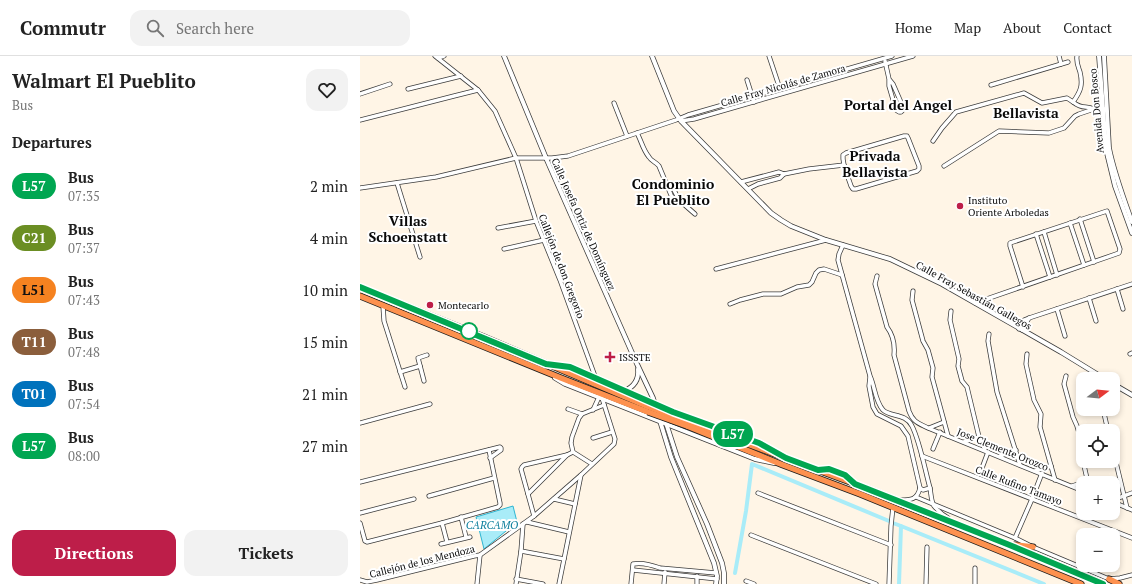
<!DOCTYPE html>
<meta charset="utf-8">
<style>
:root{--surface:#fff;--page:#f2f2f2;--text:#222;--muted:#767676;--line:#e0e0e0;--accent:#bd1e49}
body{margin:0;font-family:"PT Serif",serif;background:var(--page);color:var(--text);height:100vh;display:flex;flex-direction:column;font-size:15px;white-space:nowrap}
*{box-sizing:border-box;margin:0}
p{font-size:13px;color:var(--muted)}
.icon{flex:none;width:22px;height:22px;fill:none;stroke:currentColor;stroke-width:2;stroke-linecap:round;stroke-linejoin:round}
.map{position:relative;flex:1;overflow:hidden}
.sheet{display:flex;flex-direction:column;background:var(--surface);width:360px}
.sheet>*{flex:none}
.badge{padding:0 8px;border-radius:13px;font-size:14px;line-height:26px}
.needle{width:26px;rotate:74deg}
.tools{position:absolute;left:716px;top:316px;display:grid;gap:8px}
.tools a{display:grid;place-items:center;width:44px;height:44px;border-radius:8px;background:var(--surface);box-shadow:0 2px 6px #0003;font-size:20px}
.map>.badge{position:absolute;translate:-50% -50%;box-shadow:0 0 0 2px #fff}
h2{padding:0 12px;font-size:15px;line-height:36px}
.round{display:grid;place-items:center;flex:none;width:42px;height:42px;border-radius:12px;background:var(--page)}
.overview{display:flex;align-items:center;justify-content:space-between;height:68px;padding:0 12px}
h1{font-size:19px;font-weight:600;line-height:30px}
.primary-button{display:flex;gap:8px;margin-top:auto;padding:8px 12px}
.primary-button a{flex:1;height:46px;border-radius:12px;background:var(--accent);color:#fff;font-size:16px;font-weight:600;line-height:46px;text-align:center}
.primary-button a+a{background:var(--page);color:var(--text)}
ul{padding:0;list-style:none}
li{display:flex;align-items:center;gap:12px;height:52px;padding:0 12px}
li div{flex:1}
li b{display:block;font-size:15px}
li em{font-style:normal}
li .badge{min-width:44px;font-weight:700;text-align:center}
header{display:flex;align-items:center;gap:24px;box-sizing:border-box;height:56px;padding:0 20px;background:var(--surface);border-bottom:1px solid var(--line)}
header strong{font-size:19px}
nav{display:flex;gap:22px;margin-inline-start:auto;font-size:14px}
.search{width:280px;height:36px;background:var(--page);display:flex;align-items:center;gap:10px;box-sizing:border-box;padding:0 14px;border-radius:12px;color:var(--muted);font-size:15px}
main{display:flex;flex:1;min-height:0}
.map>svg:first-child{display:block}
</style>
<header>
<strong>Commutr</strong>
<div class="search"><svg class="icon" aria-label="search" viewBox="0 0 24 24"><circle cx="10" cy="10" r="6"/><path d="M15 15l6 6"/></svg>Search here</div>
<nav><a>Home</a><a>Map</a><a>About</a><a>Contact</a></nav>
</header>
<main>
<section class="sheet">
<div class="overview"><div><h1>Walmart El Pueblito</h1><p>Bus</p></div><a class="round"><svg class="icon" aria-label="heart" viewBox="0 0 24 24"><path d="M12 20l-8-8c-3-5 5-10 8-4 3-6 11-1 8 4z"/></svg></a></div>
<h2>Departures</h2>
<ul>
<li><span class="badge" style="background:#00a651;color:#fff">L57</span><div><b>Bus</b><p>07:35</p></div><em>2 min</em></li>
<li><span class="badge" style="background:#6b8e23;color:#fff">C21</span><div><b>Bus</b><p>07:37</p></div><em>4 min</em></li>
<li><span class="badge" style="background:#f58220;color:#111">L51</span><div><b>Bus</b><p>07:43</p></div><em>10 min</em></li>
<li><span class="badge" style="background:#8b5e3c;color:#fff">T11</span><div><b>Bus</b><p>07:48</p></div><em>15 min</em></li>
<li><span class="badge" style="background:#0072bc;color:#fff">T01</span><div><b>Bus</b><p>07:54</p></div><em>21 min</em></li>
<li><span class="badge" style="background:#00a651;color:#fff">L57</span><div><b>Bus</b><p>08:00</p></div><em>27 min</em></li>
</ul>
<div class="primary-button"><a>Directions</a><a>Tickets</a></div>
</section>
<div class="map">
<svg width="772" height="528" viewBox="0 0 772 528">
<rect width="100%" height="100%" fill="#fff5e6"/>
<polygon fill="#a9ecf8" stroke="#2db5d2" points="153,450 157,466 124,493 116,461"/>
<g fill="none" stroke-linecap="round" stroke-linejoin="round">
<g stroke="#a9ecf8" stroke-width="4">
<polyline points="533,467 541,470"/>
<polyline points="375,517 386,455 392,408 529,465"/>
<polyline points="539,528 541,470 684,528"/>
</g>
<g stroke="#3c3c3c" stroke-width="5">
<g id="minor">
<polyline points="75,0 118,34 135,55 156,102 176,165 200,224 236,323"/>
<polyline points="409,0 420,33"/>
<polyline points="699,0 701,8"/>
<path d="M 717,0 C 716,6 718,10 720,16 C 723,29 721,35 713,46 C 723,54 725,49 734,53"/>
<polyline points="78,2 84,0"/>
<polyline points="525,5 529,23 529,30 536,54 539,56 541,56 543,54 543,51 533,28 529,23"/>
<polyline points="387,24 394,46"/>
<polyline points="631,29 708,6"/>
<polyline points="48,33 101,20"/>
<polyline points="0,38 30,28"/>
<polyline points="254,47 267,80"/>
<polyline points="0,64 94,40 118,34"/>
<polyline points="321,65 334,63 553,0"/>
<path d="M 277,77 C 281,84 283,94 289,101 C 291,105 296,106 299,110 L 311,139 L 315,144 L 319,144"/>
<path d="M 544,80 L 547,80 L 548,82 L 559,110 L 559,113 L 557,115 L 496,133 L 493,133 L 491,130 C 488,120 482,109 483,99 L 486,97 Z"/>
<polyline points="573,85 582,72 596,56 664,37 682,47 707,42 713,46"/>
<polyline points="584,110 639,75 689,77 704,72 715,60 719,58 734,53 745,53"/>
<polyline points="306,126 313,132 319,144 335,158"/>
<polyline points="381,126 419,116 424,118 449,113 484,109"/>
<polyline points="37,127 60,201"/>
<polyline points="0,132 76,121 156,102 192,102 208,100 316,64 328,59 532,0"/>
<polyline points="388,133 398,128 420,122 424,118"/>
<polyline points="720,163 734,206"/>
<polyline points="710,167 724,209"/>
<polyline points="138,172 176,165"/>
<polyline points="684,176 697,219"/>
<polyline points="676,178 690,221"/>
<path d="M 483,189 L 479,198 L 478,204 L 510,320 C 515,331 515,345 523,354 C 530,361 546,357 552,370 C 560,386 565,414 570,432 C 571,437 571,445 574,450 C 578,455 583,459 588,462"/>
<polyline points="144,193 184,184"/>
<polyline points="356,213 466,184"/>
<path d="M 517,220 L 515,228 L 527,271 C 533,279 535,289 534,299 L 549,355 C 553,366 558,367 568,372 L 723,435"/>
<polyline points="757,233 763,253"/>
<polyline points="553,235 552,244 563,285 568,294 573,312 572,321 588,380"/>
<polyline points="729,242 736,265"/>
<polyline points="615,247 759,197 760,193 747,155 650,187 650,190 663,231"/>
<polyline points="370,248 380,244 403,238 421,238 437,231 449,229 452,226 456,217 459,214 464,213 482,219"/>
<polyline points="23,250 24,265 45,331"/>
<polyline points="697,253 705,280"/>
<polyline points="591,255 590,264 599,303 598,310 602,325 607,331 619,381 625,394"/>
<polyline points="659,273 664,264 669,262 772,228"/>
<polyline points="662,274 669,262"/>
<polyline points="629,278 628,285 637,336 660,409"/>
<polyline points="667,298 666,308 674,344 681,358 680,371 695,424"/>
<polyline points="770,298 772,297"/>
<polyline points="40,316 60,310"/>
<polyline points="706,320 704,328 713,361 717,370 721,384 721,394 723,404"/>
<path d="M 510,321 L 509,330 L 513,351 L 517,358 L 541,370 L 548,380 L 560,432 C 557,444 551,444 540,444"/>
<polyline points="64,325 58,302 67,299"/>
<polyline points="208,353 222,358"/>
<polyline points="743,353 748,375"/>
<polyline points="233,354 239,341"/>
<polyline points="0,367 70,348"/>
<polyline points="569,372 584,366"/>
<polyline points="233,382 252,376"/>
<polyline points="604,386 619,381"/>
<polyline points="573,393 580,376"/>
<polyline points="753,394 767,452"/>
<polyline points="562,400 772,482"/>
<polyline points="640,400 656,394"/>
<polyline points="723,405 728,427"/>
<polyline points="232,408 213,396 211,387 212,381 219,362 222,358 244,349"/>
<polyline points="622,412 628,396"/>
<polyline points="675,415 691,410"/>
<polyline points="0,426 140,391 141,392 141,394 130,402"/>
<polyline points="712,430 727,425"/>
<polyline points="560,432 563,434 570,432"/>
<polyline points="398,437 531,489"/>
<polyline points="168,438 207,399 213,396"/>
<polyline points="69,440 134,422"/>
<polyline points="556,441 655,482 673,491 749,523 760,522 772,519"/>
<polyline points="194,443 215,448"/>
<polyline points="753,444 772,437"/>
<polyline points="753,446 772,454"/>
<polyline points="0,457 54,443"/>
<polyline points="174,460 161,413 162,411 164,409 207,399"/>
<polyline points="101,461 106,481"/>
<polyline points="167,466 209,476"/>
<polyline points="0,467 5,485 7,486 82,467 138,451 140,449 140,447 129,394"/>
<polyline points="82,467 87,486"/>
<polyline points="391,479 516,528"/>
<polyline points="655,482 672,443 682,417"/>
<polyline points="81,488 110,481"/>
<polyline points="161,495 204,503"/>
<polyline points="273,514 357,523"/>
<polyline points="156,523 183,528"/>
<polyline points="0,524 7,526 17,524 114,500 120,499 174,460 221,419 254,388 255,383 242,342"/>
<polyline points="386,525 394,528"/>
<polyline points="117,528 120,499"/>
<polyline points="156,528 161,495 163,468"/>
<polyline points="199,528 221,419"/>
<path d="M 271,528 L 273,508 C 282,506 292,509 300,512 L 356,517"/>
<polyline points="304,528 305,516"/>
<polyline points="337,528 337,520"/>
<polyline points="529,528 531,470 533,451"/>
<polyline points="566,528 567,491"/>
<polyline points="615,528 615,512"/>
</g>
</g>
<g stroke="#3c3c3c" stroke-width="5.5">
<g id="tertiary">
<polyline points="144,0 186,102 277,308 293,342 311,401 354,507 357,520 356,528"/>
<polyline points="292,0 314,55 321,65 411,157 421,164 431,170 466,184 530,203 582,228 701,296 745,323"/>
<polyline points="739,0 746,93 755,130 772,177"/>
<path d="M 744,0 L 749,92 C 754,117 763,141 772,166"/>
<polyline points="193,309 210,311 313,356 399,387 415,396"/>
<polyline points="195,322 205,328 395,403 414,407"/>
<polyline points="753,328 772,339"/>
<path d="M 264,335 C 274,331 279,324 278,313"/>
<polyline points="306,367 317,401 347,468 362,507 364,517 364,528"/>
</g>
</g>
<g stroke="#1a1a1a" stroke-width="7">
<g id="trunk">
<polyline points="0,231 124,281 289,351"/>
<polyline points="0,240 201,322 288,356"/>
<polyline points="328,366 509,433 647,488 743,528"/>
<polyline points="327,370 423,409 500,438 721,528"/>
<polyline points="655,489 673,491"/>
<polyline points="749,523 759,528"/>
</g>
</g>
<use href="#minor" stroke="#fff" stroke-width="3.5"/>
<use href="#tertiary" stroke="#fff" stroke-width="4"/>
<use href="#trunk" stroke="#fd914f" stroke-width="5.5"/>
<g stroke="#1a1a1a" stroke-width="7" stroke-linecap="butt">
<g id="trunk-bridge">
<polyline points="289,351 328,366"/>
<polyline points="288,356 327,370"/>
</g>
</g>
<use href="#trunk-bridge" stroke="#fd914f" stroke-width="5.5"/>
</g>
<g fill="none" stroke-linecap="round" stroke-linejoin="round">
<g stroke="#fff" stroke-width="9">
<polyline id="line" points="0,231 186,308 210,311 313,356 399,387 426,402 458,414 469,413 485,419 495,428 647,488 743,528"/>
</g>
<use href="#line" stroke="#00a651" stroke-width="6"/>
</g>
<g fill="#bd1e49" stroke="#fff" stroke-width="1.5">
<circle cx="600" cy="150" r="4"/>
<circle cx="70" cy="249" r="4"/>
<path d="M248 295h4v4h4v4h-4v4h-4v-4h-4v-4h4z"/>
</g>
<circle fill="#fff" stroke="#00a651" stroke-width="2" cx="109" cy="275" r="8"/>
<g text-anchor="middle" stroke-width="4" stroke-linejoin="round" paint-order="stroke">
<g font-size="10" fill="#090909" stroke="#fff">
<text transform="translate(423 29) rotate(-16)" y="4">Calle Fray Nicolás de Zamora</text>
<text transform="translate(736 55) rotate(-95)" y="4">Avenida Don Bosco</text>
<text transform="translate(224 168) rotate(66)" y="4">Calle Josefa Ortiz de Domínguez</text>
<text transform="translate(202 210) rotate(69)" y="4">Callejón de don Gregorio</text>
<text transform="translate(614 239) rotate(29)" y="4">Calle Fray Sebastián Gallegos</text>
<text transform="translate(643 393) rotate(22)" y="4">Jose Clemente Orozco</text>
<text transform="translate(659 429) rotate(21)" y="4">Calle Rufino Tamayo</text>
<text transform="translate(62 505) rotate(-14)" y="4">Callejón de los Mendoza</text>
</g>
<g font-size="10" fill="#090909" stroke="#fff" text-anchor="start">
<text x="608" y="148">Instituto<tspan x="608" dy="12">Oriente Arboledas</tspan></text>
<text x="78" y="253">Montecarlo</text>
<text x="259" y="305">ISSSTE</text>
</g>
<g font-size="11" font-style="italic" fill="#10809e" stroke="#fff">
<text x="132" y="473">CARCAMO</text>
</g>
<g font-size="14" font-weight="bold" fill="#090909" stroke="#fff">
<text x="538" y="54">Portal del Angel</text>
<text x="666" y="62">Bellavista</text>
<text x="515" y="105">Privada<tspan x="515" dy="16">Bellavista</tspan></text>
<text x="313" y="133">Condominio<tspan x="313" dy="16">El Pueblito</tspan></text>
<text x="48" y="170">Villas<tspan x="48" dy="16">Schoenstatt</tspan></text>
</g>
</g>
</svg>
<div class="tools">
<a><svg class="needle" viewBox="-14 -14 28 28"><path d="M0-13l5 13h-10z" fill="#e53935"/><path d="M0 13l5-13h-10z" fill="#767676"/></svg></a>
<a><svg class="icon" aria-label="locate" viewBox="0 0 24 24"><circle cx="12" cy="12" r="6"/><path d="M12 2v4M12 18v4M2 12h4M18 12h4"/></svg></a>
<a>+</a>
<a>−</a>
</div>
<b class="badge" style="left:373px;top:378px;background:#00a651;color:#fff">L57</b>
</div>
</main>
